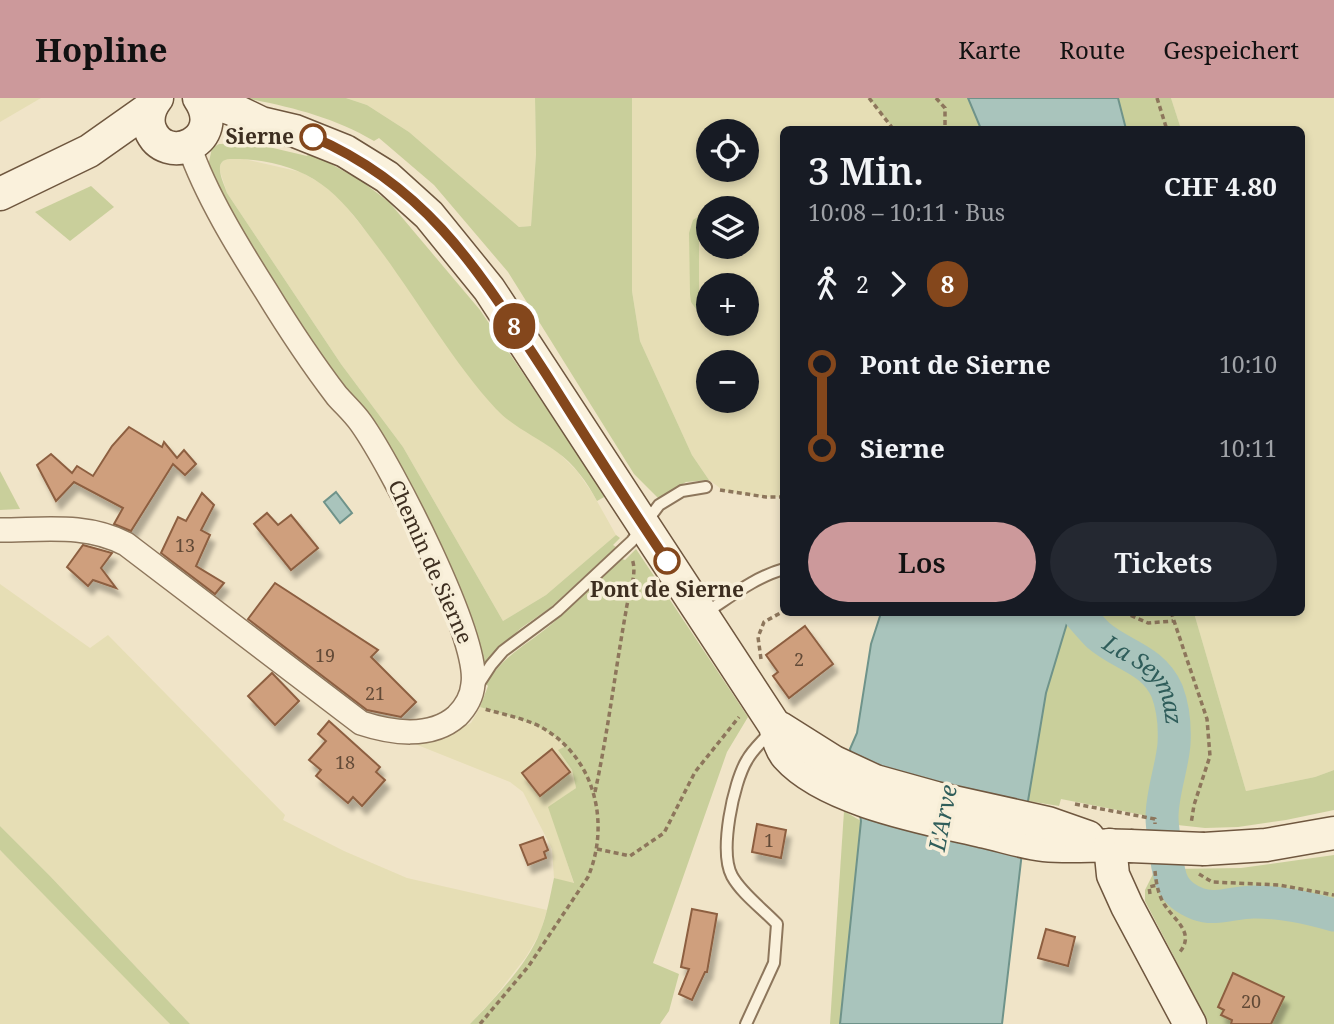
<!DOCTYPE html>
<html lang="de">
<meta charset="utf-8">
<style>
:root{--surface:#171b24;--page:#242831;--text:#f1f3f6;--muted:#9ea1a6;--accent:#cc999b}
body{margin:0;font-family:"Noto Serif",serif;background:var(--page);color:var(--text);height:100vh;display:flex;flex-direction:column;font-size:26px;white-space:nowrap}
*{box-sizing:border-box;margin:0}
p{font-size:23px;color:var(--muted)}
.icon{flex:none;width:38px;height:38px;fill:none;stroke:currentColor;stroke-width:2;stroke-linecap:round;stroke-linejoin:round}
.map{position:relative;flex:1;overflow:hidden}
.sheet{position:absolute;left:780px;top:28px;width:525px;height:490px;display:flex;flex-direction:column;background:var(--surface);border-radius:10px;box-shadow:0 4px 10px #0003}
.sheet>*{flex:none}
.badge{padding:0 14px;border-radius:23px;font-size:24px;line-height:46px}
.tools{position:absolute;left:696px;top:21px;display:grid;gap:14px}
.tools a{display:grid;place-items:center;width:63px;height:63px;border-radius:50%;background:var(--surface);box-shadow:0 4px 10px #0003;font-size:35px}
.map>.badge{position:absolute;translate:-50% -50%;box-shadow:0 0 0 4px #fff}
.legs{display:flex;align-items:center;gap:10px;height:77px;padding:0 28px;font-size:23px}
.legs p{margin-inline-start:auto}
.headline{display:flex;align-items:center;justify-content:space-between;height:119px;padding:0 28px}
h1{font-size:38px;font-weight:600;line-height:52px}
.cta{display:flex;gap:14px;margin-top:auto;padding:14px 28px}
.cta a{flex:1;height:80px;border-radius:42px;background:var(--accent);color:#111;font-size:28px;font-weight:600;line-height:80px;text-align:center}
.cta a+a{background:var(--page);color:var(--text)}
ul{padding:0 28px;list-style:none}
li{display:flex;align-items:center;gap:24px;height:84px;font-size:26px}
li i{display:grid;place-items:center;width:10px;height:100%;margin:0 9px;background:currentColor}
li i::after{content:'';width:18px;height:18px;margin:-9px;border:5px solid;border-radius:50%;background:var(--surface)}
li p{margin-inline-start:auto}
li:first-child i{background:linear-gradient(#0000 50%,currentColor 0)}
li:last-child i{background:linear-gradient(currentColor 50%,#0000 0)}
header{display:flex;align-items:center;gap:42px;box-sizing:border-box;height:98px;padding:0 35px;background:var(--accent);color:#111}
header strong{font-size:33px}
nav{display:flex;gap:38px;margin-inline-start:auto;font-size:24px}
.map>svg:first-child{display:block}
</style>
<header>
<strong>Hopline</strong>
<nav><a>Karte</a><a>Route</a><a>Gespeichert</a></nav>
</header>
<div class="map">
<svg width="1334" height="926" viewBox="0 0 1334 926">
<defs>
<filter id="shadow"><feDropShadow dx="4.5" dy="8" stdDeviation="2" flood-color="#0004"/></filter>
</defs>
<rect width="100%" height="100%" fill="#f0e4c8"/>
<g fill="#e6deb5" fill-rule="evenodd">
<polygon points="0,0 41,0 0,24"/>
<polygon points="346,0 535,0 536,56 531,128 519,129 409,34 367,7"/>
<path d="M 632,0 L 869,0 L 894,31 L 784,32 L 784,399 L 766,399 L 724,393 L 709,382 L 692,357 L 640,243 L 632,193 ZM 709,33 L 747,33 L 747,72 L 709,72 ZM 709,110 L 747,110 L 747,149 L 709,149 ZM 699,119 L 699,213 L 692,204 ZM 709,187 L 747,187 L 747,226 L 709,226 ZM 709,264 L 747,264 L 747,303 L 709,303 Z"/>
<polygon points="1171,0 1334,0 1334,672 1315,679 1246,693 1194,515 1302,514 1302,32 1181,31"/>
<polygon points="225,61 244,61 301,74 320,85 340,101 382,153 475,285 498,313 559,355 577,373 593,396 616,437 546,497 503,523 403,349 341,266 227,95 219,70 222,64"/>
<polygon points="0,486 90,550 108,537 285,717 283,722 344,753 407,780 547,812 540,835 526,859 494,900 470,926 190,926 50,778 0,728"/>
<polygon points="480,609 535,626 545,631 566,648 559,653 572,672 576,690 549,709 574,786 554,780 552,751 523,694 510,684 410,644 443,637 471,625"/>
<polygon points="0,752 166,921 170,926 0,926"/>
</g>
<g fill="#c9cf9b">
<path d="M 245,0 L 346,0 L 367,7 L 409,34 L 519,129 L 531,128 L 536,56 L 535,0 L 632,0 L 632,193 L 640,243 L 692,357 L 709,382 L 686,384 L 658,400 L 634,376 L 508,174 L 434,87 L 379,40 L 374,43 C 333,19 291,9 245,0 Z"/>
<polygon points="869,0 968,0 981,31 894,31"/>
<polygon points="1118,0 1171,0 1181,31 1126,31"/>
<path d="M 252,45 L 307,58 L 309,54 L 360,82 L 389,104 L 480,212 L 606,398 L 597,403 C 587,384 574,366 557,354 C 537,339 513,329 496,311 C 450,261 413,194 371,140 C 356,120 341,100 321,86 C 297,68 259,60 230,61 C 211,62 224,85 227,95 L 341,266 L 403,349 L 503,523 L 546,497 L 616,437 L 620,440 L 613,447 L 616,449 L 550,510 L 521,530 L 480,569 L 320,260 L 255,164 L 208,68 L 212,50 L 219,46 Z"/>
<polygon points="91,88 114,109 70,143 35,114"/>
<polygon points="699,118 699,215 691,204 690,196 689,135 693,122"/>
<polygon points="0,373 20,411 0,412"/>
<path d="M 636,451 L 748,619 L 727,654 L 653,865 L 679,876 L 669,913 L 660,926 L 470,926 C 494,901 528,866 540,834 C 547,817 550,798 554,780 L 574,785 L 548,709 L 576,690 L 572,672 L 558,652 L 566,648 C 543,624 510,619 480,609 L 488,588 L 486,586 C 505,555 528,547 554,524 C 577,504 599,482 622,461 L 625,462 Z"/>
<polygon points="1081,515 1194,515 1246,693 1315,679 1334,672 1334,712 1286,722 1238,729 1205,730 1159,725 1158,720 1061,701 1059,708 1028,703 1046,595 1068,522 1080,518"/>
<polygon points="844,713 861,723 840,926 830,926"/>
<polygon points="0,728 50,778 190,926 170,926 0,752"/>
<polygon points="1334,757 1334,926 1209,926 1145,803 1145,792 1153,776 1169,771 1241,770"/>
</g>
<g fill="#a9c4bc" stroke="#6f938a" stroke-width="2">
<polygon points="968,0 1118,0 1126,31 981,31"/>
<polygon points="336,394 352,415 340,425 324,404"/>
<polygon points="881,515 1081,515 1080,517 1068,522 1046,595 1028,703 1002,926 840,926 861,723 850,651 857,635 871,546"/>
</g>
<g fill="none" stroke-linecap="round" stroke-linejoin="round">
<path stroke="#a9c4bc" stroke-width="33" id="s1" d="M 1080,517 C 1086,524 1092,531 1098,537 C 1122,558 1153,561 1167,593 C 1173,609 1175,629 1174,646 C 1172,670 1162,695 1162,719 C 1162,731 1165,744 1166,756 C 1169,781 1172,796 1198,806 C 1217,813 1236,803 1256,804 C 1283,804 1308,810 1334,817"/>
</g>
<g fill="#cf9f7d" stroke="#8d5f41" stroke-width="2" filter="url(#shadow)">
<polygon points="129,329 162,349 164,344 177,360 184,352 196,366 185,377 173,366 131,433 114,426 123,410 74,384 56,403 37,367 51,356 72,375 77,368 93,378 112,348"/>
<polygon points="202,395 214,407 201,432 210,437 196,468 224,485 215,496 161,455 178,419 186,423"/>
<polygon points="267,415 278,427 291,417 318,450 291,472 254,426"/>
<polygon points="83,447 112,455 101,470 116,490 93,482 88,488 67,469"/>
<polygon points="275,485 378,552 371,559 416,604 401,619 367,612 248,521"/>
<polygon points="805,528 833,566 789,600 773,578 778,574 766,557"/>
<polygon points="272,575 299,603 275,627 248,598"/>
<polygon points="329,623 380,669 376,674 385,682 362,708 353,699 348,705 316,678 321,672 309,662 326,643 318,636"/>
<polygon points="552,651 570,674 540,698 522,675"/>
<polygon points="757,726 786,732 781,760 752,754"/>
<polygon points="543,739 548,752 544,754 546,760 528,767 520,747"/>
<polygon points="692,811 717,816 707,874 705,874 692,902 679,896 689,871 681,869"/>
<polygon points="1046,831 1075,839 1068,868 1038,860"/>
<polygon points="1233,875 1284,899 1271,926 1231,926 1232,922 1221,917 1224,912 1218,909"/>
</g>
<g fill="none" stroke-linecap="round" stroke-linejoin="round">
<g stroke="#8d765c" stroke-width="14">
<g id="service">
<path d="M 705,515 C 730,499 755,479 784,471"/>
<polyline points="478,587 491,567 503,553 557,513 632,443 659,407 682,393 706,389"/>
<path d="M 746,926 L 774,865 L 777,826 C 763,811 742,796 732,778 C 719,754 733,685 747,662 C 753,651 763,643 771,633"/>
</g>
</g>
<g stroke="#8d765c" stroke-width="26">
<path id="minor" d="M 0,432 C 44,432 86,425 126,446 L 361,625 C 391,635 431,641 457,618 C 466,609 472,598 473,586 C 480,539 391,367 361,325 C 354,315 345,307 337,298 C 311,264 288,229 266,193 C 238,149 206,97 189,48"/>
</g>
<g stroke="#6f573f" stroke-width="35">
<g id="secondary">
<path d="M 157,0 C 150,9 146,19 150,31 C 165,71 228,42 199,0"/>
<path d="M 200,0 L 232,11 L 261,25 L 295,33 L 345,53 L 387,79 L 429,117 L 489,191 L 775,628 C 778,639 780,650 787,658 C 826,702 925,720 981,733 C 1001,737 1023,745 1044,747 C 1072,750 1101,746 1130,748"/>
<polyline points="0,96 89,53 150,10"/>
<polyline points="780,630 834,664 875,683 936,700 1048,725 1088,739"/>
<polyline points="1110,747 1113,777 1127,808 1190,926"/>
<polyline points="1204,751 1266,747 1334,735"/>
</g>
</g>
<g stroke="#8d765c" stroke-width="3.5" stroke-dasharray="5 3.5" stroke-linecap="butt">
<polyline points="869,0 894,32"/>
<polyline points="936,0 945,10 945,32"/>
<polyline points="1157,0 1167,32"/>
<polyline points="720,392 766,399 784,399"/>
<polyline points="1123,514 1148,525 1173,523"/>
<polyline points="1171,514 1207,621 1210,658 1194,707 1191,726"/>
<polyline points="761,561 758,539 764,524 784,513"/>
<path d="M 595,694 C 608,634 615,574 626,513 C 628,497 638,476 632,461"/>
<polyline points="1075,706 1155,721 1155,726"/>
<polyline points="597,751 630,758 664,735 695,674 739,619"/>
<path d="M 1155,773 C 1156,784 1158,796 1164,806 C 1175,823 1196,835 1179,855"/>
<polyline points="1199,776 1212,784 1279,787 1334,797"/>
<polyline points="1150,796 1149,789 1157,787"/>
<path d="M 480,926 L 528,869 L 588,779 C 610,727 596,663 546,632 C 529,621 505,617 485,611"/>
</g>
<use href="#service" stroke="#faf1dc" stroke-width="10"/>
<use href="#minor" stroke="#faf1dc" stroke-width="23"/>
<use href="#secondary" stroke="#faf1dc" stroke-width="32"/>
<g stroke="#6f573f" stroke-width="35" stroke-linecap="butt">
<polyline id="secondary-bridge" points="1130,748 1204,751"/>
</g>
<use href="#secondary-bridge" stroke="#faf1dc" stroke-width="32"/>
</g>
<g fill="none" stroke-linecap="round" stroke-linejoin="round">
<g stroke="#fff" stroke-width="16">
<path id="line-1" d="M 313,39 C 431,90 481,177 548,279 C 587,341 626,403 667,463"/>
</g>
<use href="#line-1" stroke="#84471c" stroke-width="10"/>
</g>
<g fill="#fff" stroke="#84471c" stroke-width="3.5">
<circle cx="313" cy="39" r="12"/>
<circle cx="667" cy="463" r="12"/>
</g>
<g text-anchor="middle" stroke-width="7" stroke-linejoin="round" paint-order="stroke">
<g font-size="18" fill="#624a37">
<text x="185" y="454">13</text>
<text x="325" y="564">19</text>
<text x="799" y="568">2</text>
<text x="375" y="602">21</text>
<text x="345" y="671">18</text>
<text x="769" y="749">1</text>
<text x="1251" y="910">20</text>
</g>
<g font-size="21" font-weight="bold" fill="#3d2e20" stroke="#f7eed8" text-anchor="end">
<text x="294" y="46">Sierne</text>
<text x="667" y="499" text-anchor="middle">Pont de Sierne</text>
</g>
<g font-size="21" fill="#3d2e20" stroke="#f7eed8">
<text transform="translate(430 464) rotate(66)" y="7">Chemin de Sierne</text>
</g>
<g font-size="23" font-style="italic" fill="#2f5d5a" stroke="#f7eed8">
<text dy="8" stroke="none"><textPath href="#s1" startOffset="94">La Seymaz</textPath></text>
<text transform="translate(943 720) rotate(-79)" y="8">L'Arve</text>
</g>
</g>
</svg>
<div class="tools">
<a><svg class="icon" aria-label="locate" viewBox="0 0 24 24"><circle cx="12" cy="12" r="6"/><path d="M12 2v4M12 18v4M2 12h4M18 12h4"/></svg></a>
<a><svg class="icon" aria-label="layers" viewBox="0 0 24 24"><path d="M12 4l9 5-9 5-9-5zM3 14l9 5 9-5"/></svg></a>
<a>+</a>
<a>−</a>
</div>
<b class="badge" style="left:514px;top:228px;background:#84471c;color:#fff">8</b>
<section class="sheet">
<div class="headline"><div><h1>3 Min.</h1><p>10:08 – 10:11 · Bus</p></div><b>CHF 4.80</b></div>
<div class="legs"><svg class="icon" aria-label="walk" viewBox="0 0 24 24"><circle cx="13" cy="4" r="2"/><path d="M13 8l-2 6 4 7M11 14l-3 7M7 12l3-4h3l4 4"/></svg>2<svg class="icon" aria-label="forward" viewBox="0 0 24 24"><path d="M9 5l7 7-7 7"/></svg><b class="badge" style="background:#84471c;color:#fff">8</b></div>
<ul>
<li><i style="color:#84471c"></i><b>Pont de Sierne</b><p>10:10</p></li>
<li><i style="color:#84471c"></i><b>Sierne</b><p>10:11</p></li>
</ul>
<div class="cta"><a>Los</a><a>Tickets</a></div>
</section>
</div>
